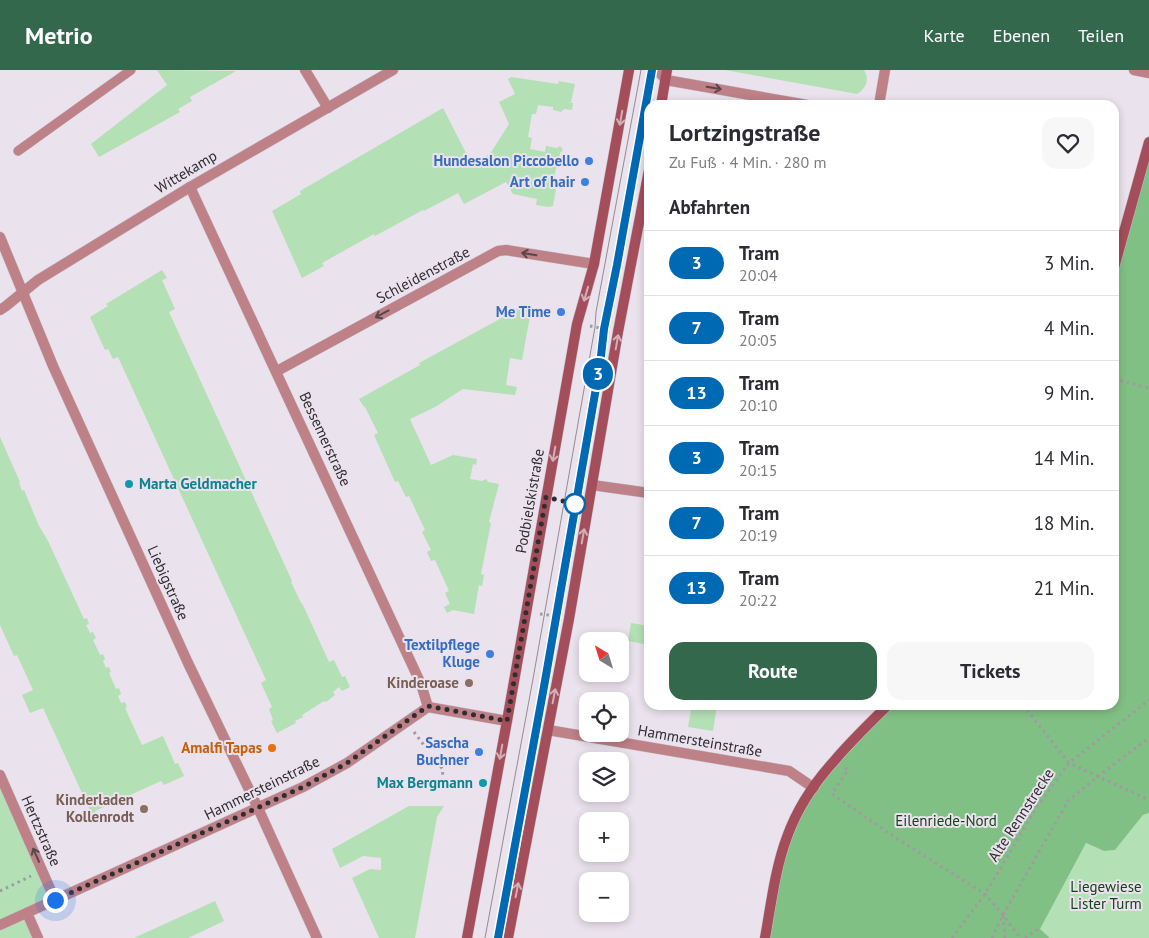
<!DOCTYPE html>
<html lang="de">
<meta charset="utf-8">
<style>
:root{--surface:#fff;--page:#f7f7f7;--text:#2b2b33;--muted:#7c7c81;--line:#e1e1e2;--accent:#33684d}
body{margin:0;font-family:"PT Sans",sans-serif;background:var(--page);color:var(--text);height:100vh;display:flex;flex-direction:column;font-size:19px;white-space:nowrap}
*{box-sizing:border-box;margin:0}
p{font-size:16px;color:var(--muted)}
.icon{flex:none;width:28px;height:28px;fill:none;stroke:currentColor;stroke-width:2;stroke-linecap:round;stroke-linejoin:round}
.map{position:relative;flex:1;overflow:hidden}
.panel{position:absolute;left:644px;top:30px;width:475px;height:610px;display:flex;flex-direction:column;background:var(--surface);border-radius:15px;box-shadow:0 2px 8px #0003}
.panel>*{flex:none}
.badge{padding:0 10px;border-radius:16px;font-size:18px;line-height:32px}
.needle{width:32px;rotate:322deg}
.buttons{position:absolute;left:579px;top:562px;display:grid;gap:10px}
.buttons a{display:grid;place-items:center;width:50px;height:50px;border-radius:10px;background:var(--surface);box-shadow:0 2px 8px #0003;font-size:25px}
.you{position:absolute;width:25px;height:25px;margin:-12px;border:4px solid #fff;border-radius:50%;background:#1a73e8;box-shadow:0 0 0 8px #1a73e833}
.map>.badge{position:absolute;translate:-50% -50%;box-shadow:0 0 0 2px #fff}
h2{padding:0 25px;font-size:19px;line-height:45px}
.round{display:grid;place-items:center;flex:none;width:52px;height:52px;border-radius:15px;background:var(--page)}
.headline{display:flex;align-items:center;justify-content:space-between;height:85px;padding:0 25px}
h1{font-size:24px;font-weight:800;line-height:38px}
.cta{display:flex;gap:10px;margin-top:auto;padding:10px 25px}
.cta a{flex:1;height:58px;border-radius:15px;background:var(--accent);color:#fff;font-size:20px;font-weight:800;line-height:58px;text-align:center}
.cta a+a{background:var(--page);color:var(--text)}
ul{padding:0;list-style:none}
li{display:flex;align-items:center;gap:15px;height:65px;padding:0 25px;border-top:1px solid var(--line)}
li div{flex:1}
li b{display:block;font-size:19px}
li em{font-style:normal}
li .badge{min-width:55px;font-weight:700;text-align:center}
header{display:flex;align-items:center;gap:30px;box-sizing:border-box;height:70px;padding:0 25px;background:var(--accent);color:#fff}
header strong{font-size:24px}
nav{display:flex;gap:28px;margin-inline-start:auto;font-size:18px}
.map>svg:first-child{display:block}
</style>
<header>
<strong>Metrio</strong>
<nav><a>Karte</a><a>Ebenen</a><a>Teilen</a></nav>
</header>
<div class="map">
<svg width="1149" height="868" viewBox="0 0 1149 868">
<rect width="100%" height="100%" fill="#eae2ec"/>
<g fill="#b4e0b5">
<polygon points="157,0 236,1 190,27 192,31 178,39 180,42 99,87 91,74 167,15"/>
<path d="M 725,0 L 864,0 C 870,10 866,18 857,24 Z"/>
<polygon points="511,7 558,14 559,11 575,14 571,32 567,32 573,33 572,40 564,39 561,42 553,40 553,37 538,35 536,44 532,44 528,67 532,68 530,79 545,82 546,76 557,78 560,76 563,80 560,83 559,90 558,90 553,112 557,113 553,136 549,137 536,135 537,129 513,124 506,112 464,134 458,123 424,141 423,140 375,166 374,164 322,193 324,196 302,208 272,141 301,124 300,121 443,38 471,93 490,84 509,54 499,32 515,24 508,9"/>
<polygon points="162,200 167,208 162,210 175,239 169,242 292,511 291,512 301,533 302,533 329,592 334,590 342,607 345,606 350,617 342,621 339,617 333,622 335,625 326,632 324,631 302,645 303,647 295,651 296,653 277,663 271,651 273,650 269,639 272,637 261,613 266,610 118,287 113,289 108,279 105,280 90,247 108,236 106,234"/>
<polygon points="513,238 531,241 522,290 510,288 506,315 517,317 515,325 463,319 435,337 410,349 431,395 453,385 477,389 476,395 473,394 470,409 482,411 486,409 488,412 499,414 489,452 491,453 481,504 484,505 482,516 479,515 474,544 453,540 447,543 444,537 450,534 445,523 449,521 435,490 431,491 427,482 431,480 422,462 425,460 409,426 406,427 398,411 395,412 374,365 378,363 365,337 364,337 359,329 420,295 419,293 511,243 509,240"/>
<polygon points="0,367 20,412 19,413 22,421 24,420 39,456 48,471 84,549 87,548 89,554 86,555 90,563 93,562 96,568 93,570 100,585 103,584 105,589 103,591 106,598 109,597 111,602 109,603 116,619 119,618 121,624 118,626 121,633 125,632 127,637 125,638 142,675 163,666 175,694 178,693 184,706 164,715 161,711 95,741 97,745 93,747 43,638 30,643 22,625 33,620 17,585 14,586 0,555"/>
<polygon points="631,553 649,556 649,575 628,571"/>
<polygon points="692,635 717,635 713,661 688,657"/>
<polygon points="0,705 55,830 27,843 38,868 0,868"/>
<polygon points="409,736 444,736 437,747 415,868 379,868 352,808 370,799 381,800 381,788 363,786 340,798 332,779"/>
<polygon points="1149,743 1149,868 1050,868 1039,859 1086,773 1104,781 1115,780 1143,745"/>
<polygon points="215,831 224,851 188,868 134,868"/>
</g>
<polygon fill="#81c084" points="1149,72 1149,743 1143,745 1115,780 1104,781 1086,773 1040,859 1050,868 765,868 779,793 814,718 888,635 1114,635 1114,198"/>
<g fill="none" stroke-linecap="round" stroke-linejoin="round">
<g stroke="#c5bec7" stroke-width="10">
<polyline id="lane" points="18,81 131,0"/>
</g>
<g stroke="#c5bec7" stroke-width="11">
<g id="street">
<polyline points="305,0 328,38"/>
<polyline points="657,0 666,10 807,35"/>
<polyline points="1134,0 1149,3"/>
<polyline points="879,35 885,0"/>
<polyline points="190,117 421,614 428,637"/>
<polyline points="0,167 53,296 188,593 258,738 317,868"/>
<polyline points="0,240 6,236 38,210 190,117 393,0"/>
<polyline points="277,301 498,181 506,180 594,194"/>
<polyline points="592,415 649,423"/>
<polyline points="548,660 789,701 814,718"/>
<polyline points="0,705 55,830"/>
<polyline points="27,843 38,868"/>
<polyline points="0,855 303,717 347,693 428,637 507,651"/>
</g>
</g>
<g stroke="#c5bec7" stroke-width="11">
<g id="secondary">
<polyline points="661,35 667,0"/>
<polyline points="1114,198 1149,72"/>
<polyline points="467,868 507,651 577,254 594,194 629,0"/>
<polyline points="508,868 569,549 618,262 649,100"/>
<path d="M 765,868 C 771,835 775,799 787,767 C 797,739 815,712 835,690 C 851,671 870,653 888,635"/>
</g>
</g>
<g stroke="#a09aa1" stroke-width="3" stroke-dasharray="2.5 4" stroke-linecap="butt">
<polyline points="590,256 606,259"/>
<polyline points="1114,309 1149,318"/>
<polyline points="540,544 556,546"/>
<polyline points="1023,635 1069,693 1149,730"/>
<polyline points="414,662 426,678"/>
<polyline points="437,691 443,700 441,719"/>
<polyline points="845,698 848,700 832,724 893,766 985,824 1003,845 1020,868"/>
<polyline points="0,821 31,806"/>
<polyline points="1003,846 1005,868"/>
<polyline points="952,868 985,824 1038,735 1069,693 1149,630"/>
<polyline points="992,868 1003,845 1068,731 1097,707 1149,668"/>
<polyline points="1025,868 1039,859"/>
</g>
<use href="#lane" stroke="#bd8187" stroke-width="9"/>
<use href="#street" stroke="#bd8187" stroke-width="10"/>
<use href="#secondary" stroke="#a44e5b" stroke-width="10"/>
<g stroke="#928c93" stroke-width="1">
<polyline points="485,868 533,609 595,257 596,242 641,0"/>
<polyline points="498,868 545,611 600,295 604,259 617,195 652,0"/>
</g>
</g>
<defs><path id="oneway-shaft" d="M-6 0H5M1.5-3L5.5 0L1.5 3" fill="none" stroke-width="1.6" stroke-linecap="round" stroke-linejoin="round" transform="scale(1.25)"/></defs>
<g stroke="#5a464b">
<use href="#oneway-shaft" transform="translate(714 18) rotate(10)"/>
<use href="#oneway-shaft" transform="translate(529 184) rotate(-171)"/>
<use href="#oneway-shaft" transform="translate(382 244) rotate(152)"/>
<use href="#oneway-shaft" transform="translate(36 785) rotate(-114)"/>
</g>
<g stroke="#d2aeb9">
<use href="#oneway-shaft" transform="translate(621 48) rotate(100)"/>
<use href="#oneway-shaft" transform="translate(586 224) rotate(106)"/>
<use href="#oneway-shaft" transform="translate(617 272) rotate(-80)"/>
<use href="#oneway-shaft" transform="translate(554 384) rotate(100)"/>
<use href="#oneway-shaft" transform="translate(583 466) rotate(-80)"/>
<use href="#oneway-shaft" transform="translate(554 626) rotate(-79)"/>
<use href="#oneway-shaft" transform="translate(501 682) rotate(100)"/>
<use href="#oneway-shaft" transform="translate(517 820) rotate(-79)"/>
</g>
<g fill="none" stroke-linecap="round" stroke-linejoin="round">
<g stroke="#fff" stroke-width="11">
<polyline id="line" points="498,868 545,611 600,295 604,259 617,195 652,0"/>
</g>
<use href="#line" stroke="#0069b4" stroke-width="8"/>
<polyline stroke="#302d31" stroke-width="5" stroke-dasharray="0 9" points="55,830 303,717 347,693 428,636 507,651 546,427 575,434"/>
</g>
<g fill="#3f7fe0" stroke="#eae2ec" stroke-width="2">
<circle cx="589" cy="91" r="5"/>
<circle cx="585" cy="112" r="5"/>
<circle cx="561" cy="242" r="5"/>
<circle cx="490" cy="584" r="5"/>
<circle cx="479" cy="682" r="5"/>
</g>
<g fill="#0f9aa8" stroke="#eae2ec" stroke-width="2">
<circle cx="129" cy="414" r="5"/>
<circle cx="483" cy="713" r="5"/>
</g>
<circle fill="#fff" stroke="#0069b4" stroke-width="2.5" cx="575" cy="434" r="10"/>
<g fill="#8d6e63" stroke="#eae2ec" stroke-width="2">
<circle cx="469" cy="613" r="5"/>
<circle cx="144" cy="739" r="5"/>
</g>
<circle fill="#e8710a" stroke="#eae2ec" stroke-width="2" cx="272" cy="678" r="5"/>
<g text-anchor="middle" stroke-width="4" stroke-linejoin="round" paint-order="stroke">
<g font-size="15" font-weight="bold" fill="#366cbe" stroke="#eae2ec" text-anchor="end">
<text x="579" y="96">Hundesalon Piccobello</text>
<text x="575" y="117">Art of hair</text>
<text x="551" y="247">Me Time</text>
<text x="480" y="580">Textilpflege<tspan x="480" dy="17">Kluge</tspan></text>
<text x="469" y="678">Sascha<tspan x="469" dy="17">Buchner</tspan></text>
</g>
<g font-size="15" fill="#302d31" stroke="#eae2ec">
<text transform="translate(186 102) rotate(-31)" y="5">Wittekamp</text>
<text transform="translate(423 205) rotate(-28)" y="5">Schleidenstraße</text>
<text transform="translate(325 369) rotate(65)" y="5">Bessemerstraße</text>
<text transform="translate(530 431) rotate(-80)" y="5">Podbielskistraße</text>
<text transform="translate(168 513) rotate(66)" y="5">Liebigstraße</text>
<text transform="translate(700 671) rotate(10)" y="5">Hammersteinstraße</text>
<text transform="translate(262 718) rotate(-26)" y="5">Hammersteinstraße</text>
<text transform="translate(1021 745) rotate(-57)" y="5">Alte Rennstrecke</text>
<text transform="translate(41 761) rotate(66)" y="5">Hertzstraße</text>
</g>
<g font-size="15" font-weight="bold" fill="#0d838f" stroke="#eae2ec" text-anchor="start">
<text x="139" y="419">Marta Geldmacher</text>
<text x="473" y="718" text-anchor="end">Max Bergmann</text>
</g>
<g font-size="15" font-weight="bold" fill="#785e54" stroke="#eae2ec" text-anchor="end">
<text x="459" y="618">Kinderoase</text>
<text x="134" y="735">Kinderladen<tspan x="134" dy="17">Kollenrodt</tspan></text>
</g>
<g font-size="15" font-weight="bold" fill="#c56008" stroke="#eae2ec" text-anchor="end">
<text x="262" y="683">Amalfi Tapas</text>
</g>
<g font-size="15" fill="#14411a" stroke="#eae2ec">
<text x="946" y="756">Eilenriede-Nord</text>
<text x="1106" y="822">Liegewiese<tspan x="1106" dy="17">Lister Turm</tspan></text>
</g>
</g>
</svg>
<div class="buttons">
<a><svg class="needle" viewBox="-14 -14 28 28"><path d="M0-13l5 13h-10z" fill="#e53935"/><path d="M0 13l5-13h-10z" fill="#7c7c81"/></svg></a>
<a><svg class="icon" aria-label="locate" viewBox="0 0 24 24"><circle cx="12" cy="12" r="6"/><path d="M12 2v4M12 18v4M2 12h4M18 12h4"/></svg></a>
<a><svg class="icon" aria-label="layers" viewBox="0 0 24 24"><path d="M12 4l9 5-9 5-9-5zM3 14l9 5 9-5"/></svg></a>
<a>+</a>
<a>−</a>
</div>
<div class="you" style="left:55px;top:830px"></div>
<b class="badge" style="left:598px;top:304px;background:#0069b4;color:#fff">3</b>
<section class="panel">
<div class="headline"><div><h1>Lortzingstraße</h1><p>Zu Fuß · 4 Min. · 280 m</p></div><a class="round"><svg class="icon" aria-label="heart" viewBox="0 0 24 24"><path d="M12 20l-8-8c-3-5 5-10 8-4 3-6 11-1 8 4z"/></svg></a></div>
<h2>Abfahrten</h2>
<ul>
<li><span class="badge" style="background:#0069b4;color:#fff">3</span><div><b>Tram</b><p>20:04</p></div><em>3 Min.</em></li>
<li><span class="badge" style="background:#0069b4;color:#fff">7</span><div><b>Tram</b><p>20:05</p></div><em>4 Min.</em></li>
<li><span class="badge" style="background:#0069b4;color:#fff">13</span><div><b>Tram</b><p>20:10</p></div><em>9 Min.</em></li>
<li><span class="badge" style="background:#0069b4;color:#fff">3</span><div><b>Tram</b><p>20:15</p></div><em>14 Min.</em></li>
<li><span class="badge" style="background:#0069b4;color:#fff">7</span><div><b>Tram</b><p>20:19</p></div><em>18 Min.</em></li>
<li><span class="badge" style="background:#0069b4;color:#fff">13</span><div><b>Tram</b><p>20:22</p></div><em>21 Min.</em></li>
</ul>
<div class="cta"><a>Route</a><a>Tickets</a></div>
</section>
</div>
